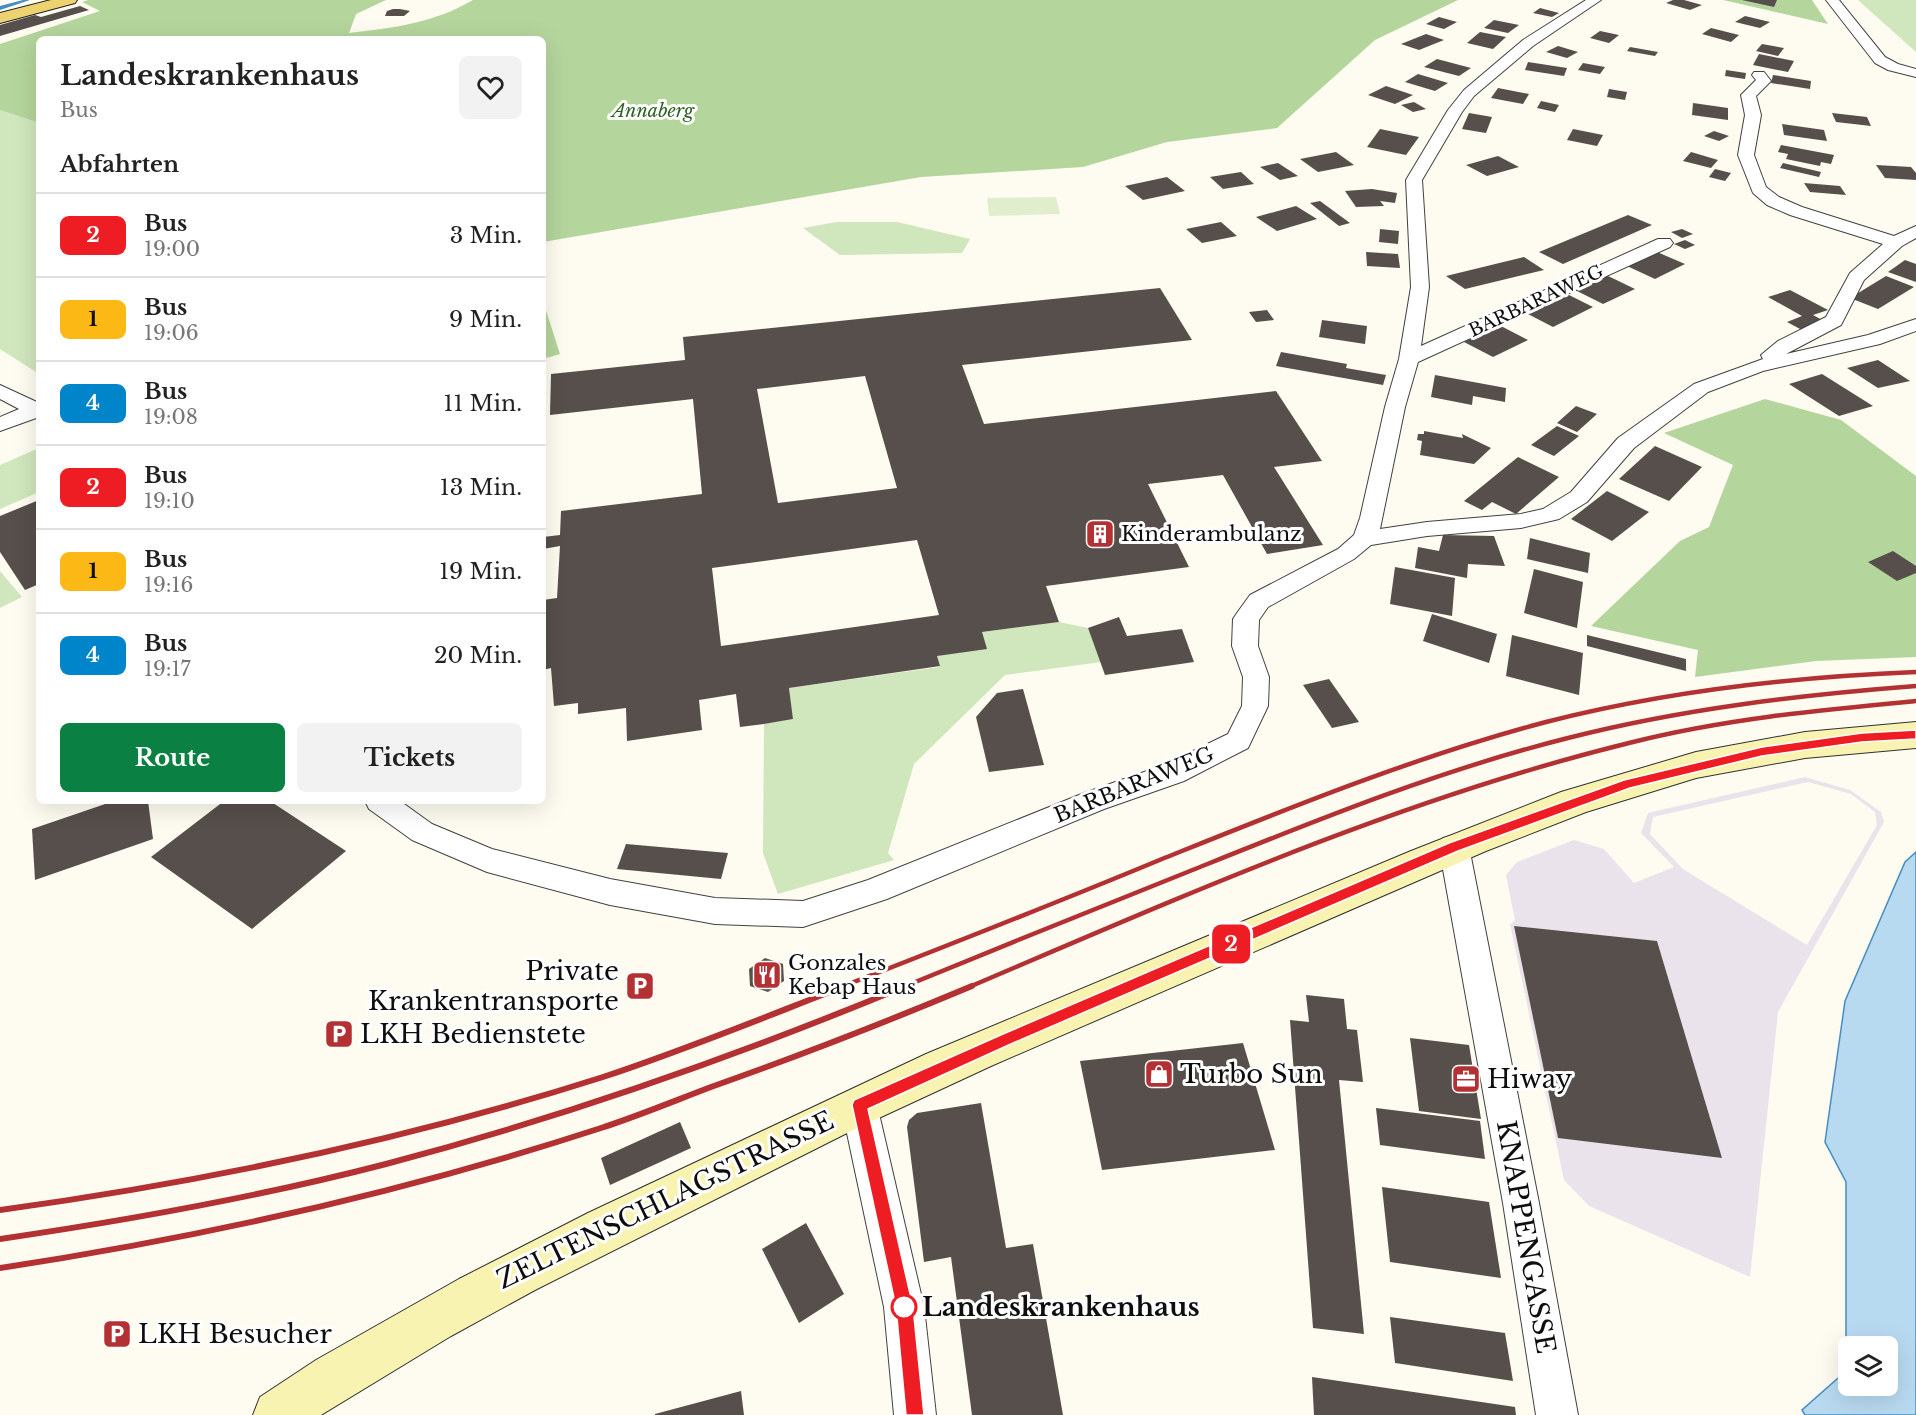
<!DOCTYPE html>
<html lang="de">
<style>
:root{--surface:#fff;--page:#f2f2f2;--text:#222;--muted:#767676;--line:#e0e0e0;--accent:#0b8043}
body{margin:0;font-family:"Libre Baskerville",serif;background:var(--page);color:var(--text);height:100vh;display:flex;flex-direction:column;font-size:22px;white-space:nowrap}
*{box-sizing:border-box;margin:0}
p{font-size:20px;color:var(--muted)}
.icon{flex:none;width:33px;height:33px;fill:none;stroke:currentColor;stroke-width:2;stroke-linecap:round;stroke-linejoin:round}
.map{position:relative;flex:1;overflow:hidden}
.drawer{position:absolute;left:36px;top:36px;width:510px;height:768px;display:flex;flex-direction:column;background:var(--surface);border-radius:9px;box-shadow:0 6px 24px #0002}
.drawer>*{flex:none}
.badge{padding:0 12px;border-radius:9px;font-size:21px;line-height:39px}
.buttons{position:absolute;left:1838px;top:1336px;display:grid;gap:12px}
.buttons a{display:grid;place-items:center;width:60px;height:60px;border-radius:9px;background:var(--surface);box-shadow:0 6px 24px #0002;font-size:30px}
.map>.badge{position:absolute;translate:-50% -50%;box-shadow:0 0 0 3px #fff}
h2{padding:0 24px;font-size:22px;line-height:54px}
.round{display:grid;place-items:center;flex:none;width:63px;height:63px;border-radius:9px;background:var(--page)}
.headline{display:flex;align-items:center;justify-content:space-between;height:102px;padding:0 24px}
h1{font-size:28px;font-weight:700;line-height:45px}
.cta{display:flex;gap:12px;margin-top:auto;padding:12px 24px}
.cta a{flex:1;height:69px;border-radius:9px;background:var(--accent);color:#fff;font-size:24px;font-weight:700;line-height:69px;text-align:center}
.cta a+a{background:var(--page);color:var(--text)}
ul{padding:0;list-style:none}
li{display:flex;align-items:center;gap:18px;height:84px;padding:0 24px;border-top:2px solid var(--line)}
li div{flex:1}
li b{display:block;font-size:22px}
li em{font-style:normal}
li .badge{min-width:66px;font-weight:700;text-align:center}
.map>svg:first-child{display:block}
</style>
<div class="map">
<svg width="1916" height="1415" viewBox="0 0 1916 1415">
<rect width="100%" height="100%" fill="#fefbf0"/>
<path fill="#ebe3ec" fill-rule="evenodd" d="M 1805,777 L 1850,790 L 1881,812 L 1884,822 L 1778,1012 L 1750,1277 L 1589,1206 L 1564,1180 L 1510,924 L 1515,921 L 1506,875 L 1517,862 L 1574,840 L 1604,849 L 1634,883 L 1674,867 L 1641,833 L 1648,813 ZM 1808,782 L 1851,794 L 1875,812 L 1877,825 L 1807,945 L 1683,869 L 1650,834 L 1653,817 ZM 1514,926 L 1657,941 L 1722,1158 L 1558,1138 Z"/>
<g fill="#d0e6bc">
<polygon points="1858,0 1916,0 1916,52"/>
<polygon points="0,110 39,123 39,374 0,349"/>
<polygon points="837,222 897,222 970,239 962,253 840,255 803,228"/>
<polygon points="39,448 39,492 0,509 0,465"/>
<polygon points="0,571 22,597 0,608"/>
<polygon points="1059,622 1088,628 1101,662 1005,675 914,764 888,853 894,860 778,894 763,853 764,724 793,719 789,688 939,667 937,656 982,632"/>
</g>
<g fill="#b4d59c">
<path d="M 88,0 L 386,0 L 356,14 L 349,33 C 393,28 434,23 473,0 L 1458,0 L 1375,40 L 1277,128 L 1167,142 L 1083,167 L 921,177 L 543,242 L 543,39 L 39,39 L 39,123 L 0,110 L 0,44 L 100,11 L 82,2 Z"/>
<polygon points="1723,0 1812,0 1828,24"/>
<polygon points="543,301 560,354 543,359"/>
<polygon points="1765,399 1841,420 1916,476 1916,657 1816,661 1695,677 1698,650 1591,626 1680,541 1709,527 1733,465 1664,433"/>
</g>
<polygon fill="#e1eecd" points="1056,197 1060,214 989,216 987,198"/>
<path fill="#b8daf1" stroke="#458dc2" stroke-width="1.5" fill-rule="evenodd" d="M 1916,852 L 1916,1415 L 1805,1415 L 1802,1410 L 1846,1371 L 1846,1182 L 1825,1142 L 1845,1001 L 1905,862 ZM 1848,1347 L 1887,1347 L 1887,1386 L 1848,1386 Z"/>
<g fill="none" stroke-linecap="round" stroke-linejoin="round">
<polygon fill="#458dc2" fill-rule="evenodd" points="23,0 30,0 0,10 0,6"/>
</g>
<g fill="#564f4b" fill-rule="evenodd">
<polygon points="1673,0 1684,0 1702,5 1690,10 1666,3"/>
<polygon points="1742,0 1777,0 1774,7"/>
<polygon points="80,6 89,10 0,36 0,25 35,15 41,17"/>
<polygon points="1540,8 1559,13 1552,17 1533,13"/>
<polygon points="393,9 400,9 410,11 404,16 385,16 387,11"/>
<polygon points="1745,16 1770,22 1760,28 1735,22"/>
<polygon points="1439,17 1457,22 1444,29 1426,24"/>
<polygon points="1494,20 1519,25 1508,33 1484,28"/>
<polygon points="1711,28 1739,35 1731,42 1702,34"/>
<polygon points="1600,31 1619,35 1609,43 1590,38"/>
<polygon points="1480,32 1506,37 1493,49 1467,43"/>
<polygon points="1426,34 1444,40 1419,50 1401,44"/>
<polygon points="1762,44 1784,48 1778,56 1756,51"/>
<polygon points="1558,46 1578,52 1567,58 1546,52"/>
<polygon points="1630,47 1658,52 1655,56 1627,51"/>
<polygon points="1759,54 1794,61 1788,72 1753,65"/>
<polygon points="1437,59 1471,68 1459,76 1424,67"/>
<polygon points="1528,62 1567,68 1564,76 1525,70"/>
<polygon points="1583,63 1605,67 1600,74 1578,70"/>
<polygon points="1726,70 1746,73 1745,79 1725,76"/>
<polygon points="1418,74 1448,83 1435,91 1405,82"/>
<polygon points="1773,75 1811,81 1810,89 1771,83"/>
<polygon points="1386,86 1413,95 1395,104 1368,95"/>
<polygon points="1498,88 1529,94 1523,104 1491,98"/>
<polygon points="1609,89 1627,92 1625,100 1607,97"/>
<polygon points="1541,101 1559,105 1555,112 1537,108"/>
<polygon points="1414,102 1426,109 1413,112 1401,105"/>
<polygon points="1693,103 1728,108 1728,120 1692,115"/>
<polygon points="1469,113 1492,117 1486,133 1462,129"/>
<polygon points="1832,113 1867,117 1871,126 1836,122"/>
<polygon points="1782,124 1824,130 1827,141 1784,135"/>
<polygon points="1380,129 1419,137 1406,155 1367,147"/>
<polygon points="1573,129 1603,135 1597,146 1567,140"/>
<polygon points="1714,131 1729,136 1719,141 1704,136"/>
<polygon points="1781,145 1834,155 1831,164 1821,162 1820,166 1786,159 1788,154 1778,152"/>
<polygon points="1336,152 1354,165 1318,172 1300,159"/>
<polygon points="1691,152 1718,160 1711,168 1683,161"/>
<polygon points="1498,156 1519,167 1487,176 1466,165"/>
<polygon points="1278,163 1298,176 1280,180 1260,167"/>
<polygon points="1783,163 1821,172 1819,177 1780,168"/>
<polygon points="1876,165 1911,167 1916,173 1916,180 1885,178"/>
<polygon points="1715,169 1731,173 1725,181 1709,177"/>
<polygon points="1241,172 1254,184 1223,189 1210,177"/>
<polygon points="1167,177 1185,191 1143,200 1125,186"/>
<polygon points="1804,183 1840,186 1846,195 1810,192"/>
<polygon points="1372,189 1397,193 1395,203 1380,201 1384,206 1356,207 1345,191"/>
<polygon points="1320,201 1350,223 1339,226 1310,203"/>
<polygon points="1296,206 1317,219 1277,231 1256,217"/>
<polygon points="1628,215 1652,225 1563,264 1539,252"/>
<polygon points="1221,222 1237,236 1202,243 1186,229"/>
<polygon points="1380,229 1399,231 1398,244 1379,242"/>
<polygon points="1682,229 1693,234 1682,238 1671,232"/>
<polygon points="1685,240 1695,245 1685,249 1674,244"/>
<polygon points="1366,252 1398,254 1400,268 1367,266"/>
<polygon points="1657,252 1685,264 1655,279 1627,266"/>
<polygon points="1524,257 1544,270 1465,289 1446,276"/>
<polygon points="1905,260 1916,264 1916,282 1888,272"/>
<polygon points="1606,275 1635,289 1603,304 1575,290"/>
<polygon points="1886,276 1914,287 1878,309 1850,298"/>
<path d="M 1160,288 L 1192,340 L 962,365 L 984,424 L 1276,391 L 1322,461 L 1274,467 L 1323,545 L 1267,554 L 1223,475 L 1148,484 L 1189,567 L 1046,586 L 1059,622 L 982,632 L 987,649 L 937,656 L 940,666 L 789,688 L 793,719 L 764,724 L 740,727 L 736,694 L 699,700 L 702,730 L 627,741 L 626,708 L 578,714 L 578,703 L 554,706 L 551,668 L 543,670 L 543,600 L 557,598 L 560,546 L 543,549 L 543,537 L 560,535 L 561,511 L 702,494 L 693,399 L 550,415 L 551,374 L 685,360 L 683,337 ZM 865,376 L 897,488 L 778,503 L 757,389 ZM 917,540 L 939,615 L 721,646 L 712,568 Z"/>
<polygon points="1790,290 1828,310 1813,315 1824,321 1802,330 1787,322 1802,316 1768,297"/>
<polygon points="1567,294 1593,307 1553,327 1526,313"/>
<polygon points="1267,310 1274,320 1256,322 1249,312"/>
<polygon points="1322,320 1367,326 1365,344 1319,337"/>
<polygon points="1499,325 1528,340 1493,357 1464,342"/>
<polygon points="1281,352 1347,364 1346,368 1386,375 1383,385 1276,366"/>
<polygon points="1878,360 1910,381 1878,388 1847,368"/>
<polygon points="1822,374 1873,406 1839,416 1789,384"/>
<polygon points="1435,375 1506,388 1505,402 1473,396 1472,405 1431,397"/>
<polygon points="1576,406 1597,414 1577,432 1557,423"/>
<polygon points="1557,426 1579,436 1554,456 1531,445"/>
<polygon points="1424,431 1463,438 1462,434 1491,448 1474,464 1420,455 1422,441 1417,440 1418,434 1424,434"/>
<polygon points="1655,446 1702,467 1669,501 1619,479"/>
<polygon points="1518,457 1559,477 1516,514 1492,502 1482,510 1464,501"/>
<polygon points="1607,491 1649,512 1612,541 1571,519"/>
<polygon points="39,500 39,584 25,590 0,552 0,516"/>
<polygon points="1443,535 1494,536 1505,566 1468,564 1467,578 1415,568 1418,547 1439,551"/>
<polygon points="1530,538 1590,553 1588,573 1527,559"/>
<polygon points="1893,551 1916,566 1916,573 1897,581 1868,562"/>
<polygon points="1395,567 1455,578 1452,616 1390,604"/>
<polygon points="1534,569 1583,582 1577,628 1524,613"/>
<polygon points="1432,614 1497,634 1489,663 1423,641"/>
<polygon points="1119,617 1127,636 1182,629 1194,662 1105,675 1088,628"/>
<polygon points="1512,635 1583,653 1579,695 1506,676"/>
<polygon points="1587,635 1686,659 1686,671 1587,646"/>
<polygon points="1329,679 1359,722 1332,728 1303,685"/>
<polygon points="1023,689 1044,765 989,772 976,717 997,693"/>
<polygon points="114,801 148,801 153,839 35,880 32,829"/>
<polygon points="224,801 270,801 346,851 252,929 151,857"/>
<polygon points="626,844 728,853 721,879 617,869"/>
<polygon points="1514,926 1657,941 1722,1158 1558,1138"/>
<polygon points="765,958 783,964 784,981 768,992 750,986 749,969"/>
<polygon points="1306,995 1344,999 1347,1029 1357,1030 1363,1082 1339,1080 1364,1334 1313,1328 1290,1020 1309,1022"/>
<polygon points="1410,1038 1469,1045 1481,1119 1419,1111"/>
<polygon points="1243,1043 1275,1150 1102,1170 1080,1061"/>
<polygon points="981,1103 1006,1248 1033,1244 1063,1415 972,1415 951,1257 924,1262 907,1127 909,1120 917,1113"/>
<polygon points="1376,1108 1480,1121 1485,1159 1380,1145"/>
<polygon points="680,1122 691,1148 610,1185 601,1158"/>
<polygon points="1382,1187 1489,1202 1501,1278 1390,1262"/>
<polygon points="806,1223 844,1294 799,1323 762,1249"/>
<polygon points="1390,1317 1505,1333 1513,1381 1395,1363"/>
<polygon points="1312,1377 1515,1407 1516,1415 1314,1415"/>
<polygon points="741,1391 744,1415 655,1415 655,1414"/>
</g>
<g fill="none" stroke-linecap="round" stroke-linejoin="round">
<g stroke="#414141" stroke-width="2">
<g id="minor">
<polygon points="1586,0 1601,0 1533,46 1474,96 1462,112 1422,180 1429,287 1421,346 1658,239 1670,239 1673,243 1670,247 1418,362 1405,407 1380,529 1427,522 1521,514 1543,509 1571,492 1618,438 1694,384 1763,359 1761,355 1778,341 1826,317 1850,273 1883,244 1790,215 1767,205 1753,193 1738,155 1745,115 1741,95 1756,80 1752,75 1754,72 1764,72 1771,81 1756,96 1761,115 1754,155 1766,187 1779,197 1802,207 1894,236 1916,226 1916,238 1902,246 1864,280 1841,325 1786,354 1868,335 1916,319 1916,331 1880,344 1763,371 1708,392 1634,448 1587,502 1559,519 1521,528 1427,536 1371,545 1354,559 1268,607 1259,620 1258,646 1269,677 1268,706 1248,748 1184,781 1104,809 887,899 803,927 715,924 610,905 487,872 412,840 369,809 365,801 400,801 432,824 492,849 610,879 715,898 803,901 868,880 1084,793 1164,765 1228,734 1242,706 1243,677 1232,646 1233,619 1237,613 1250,595 1338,549 1354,535 1360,518 1385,407 1399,359 1411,287 1406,180 1448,110 1464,90 1523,40"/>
<polygon points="1826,0 1839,0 1885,57 1898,64 1916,69 1916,77 1888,70 1875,63"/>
<polygon points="0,385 39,403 39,417 0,431 0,417 19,409 0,399"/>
<polygon points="1454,835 1465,838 1469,847 1539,1203 1578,1415 1536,1415 1503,1203 1439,847 1443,838"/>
<polygon points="859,1088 871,1093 877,1105 924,1307 936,1415 894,1415 884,1307 841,1105 847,1093"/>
</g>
</g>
<g stroke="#303030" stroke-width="2">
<polygon id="secondary" points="1916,722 1916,748 1805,758 1696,778 1586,812 1486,851 991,1066 853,1130 535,1290 451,1336 321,1415 253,1415 260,1397 316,1360 459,1279 588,1213 926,1054 1411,851 1561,792 1696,752 1805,732"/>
</g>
<g stroke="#1f1f1f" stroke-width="2">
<polygon id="primary" points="51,0 77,0 75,3 0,23 0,13"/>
</g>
<use href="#minor" fill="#fff" fill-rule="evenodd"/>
<use href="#secondary" fill="#f8f3b0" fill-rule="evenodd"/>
<use href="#primary" fill="#edd370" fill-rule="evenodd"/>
<g stroke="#b33133" stroke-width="4.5">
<path d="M 841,987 C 949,945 1056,903 1162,859 C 1289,808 1414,757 1546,722 C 1667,691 1791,677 1916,672"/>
<path d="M 903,987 C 1000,947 1098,908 1195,869 C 1317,820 1440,770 1568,738 C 1682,709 1799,695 1916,686"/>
<path d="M 969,987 C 1185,895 1401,799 1629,743 C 1723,719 1820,710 1916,701"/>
</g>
<g stroke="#b33133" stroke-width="6">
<path d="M 0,1210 C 205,1182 406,1140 603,1077 C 685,1050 765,1017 845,986"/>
<path d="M 0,1239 C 130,1220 259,1197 386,1164 C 564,1117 737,1056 906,986"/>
<path d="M 0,1268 C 204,1237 405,1192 601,1128 C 638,1116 674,1101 711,1087 C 799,1056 886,1022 972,986"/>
</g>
</g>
<polygon fill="#ee1d23" stroke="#fff" stroke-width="1.5" points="1916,730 1916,739 1862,742 1762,756 1630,788 1458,851 1013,1043 868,1109 913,1307 924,1415 906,1415 896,1307 852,1105 854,1100 1003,1034 1449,843 1624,780 1762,747 1862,733"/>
<defs>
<g id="building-square" transform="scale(1.5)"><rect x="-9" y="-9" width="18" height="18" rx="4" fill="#b33133" stroke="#fff"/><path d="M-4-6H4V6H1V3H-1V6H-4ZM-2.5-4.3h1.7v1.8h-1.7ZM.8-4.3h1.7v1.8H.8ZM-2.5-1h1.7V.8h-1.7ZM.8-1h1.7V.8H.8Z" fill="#fff"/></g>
<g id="restaurant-square" transform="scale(1.5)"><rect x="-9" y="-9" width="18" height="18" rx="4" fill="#b33133" stroke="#fff"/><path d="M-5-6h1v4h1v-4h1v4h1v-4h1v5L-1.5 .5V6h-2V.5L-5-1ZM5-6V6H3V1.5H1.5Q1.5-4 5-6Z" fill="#fff"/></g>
<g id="parking-square" transform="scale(1.5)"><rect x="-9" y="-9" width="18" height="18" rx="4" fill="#b33133" stroke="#fff"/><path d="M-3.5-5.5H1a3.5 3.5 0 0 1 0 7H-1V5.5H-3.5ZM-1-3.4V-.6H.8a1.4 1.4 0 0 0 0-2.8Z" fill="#fff"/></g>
<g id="shop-square" transform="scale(1.5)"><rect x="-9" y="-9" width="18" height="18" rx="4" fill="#b33133" stroke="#fff"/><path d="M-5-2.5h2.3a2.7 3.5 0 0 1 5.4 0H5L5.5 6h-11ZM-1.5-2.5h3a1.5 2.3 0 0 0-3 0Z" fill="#fff"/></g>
<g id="office-square" transform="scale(1.5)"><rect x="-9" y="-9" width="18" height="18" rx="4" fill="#b33133" stroke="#fff"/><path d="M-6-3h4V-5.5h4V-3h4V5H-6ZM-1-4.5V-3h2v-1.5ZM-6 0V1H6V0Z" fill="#fff"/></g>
</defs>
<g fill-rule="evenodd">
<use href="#building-square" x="1100" y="534"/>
<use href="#restaurant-square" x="767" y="975"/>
<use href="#parking-square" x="640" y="986"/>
<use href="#parking-square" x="339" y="1034"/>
<use href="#shop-square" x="1159" y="1074"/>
<use href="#office-square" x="1466" y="1079"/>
<use href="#parking-square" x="117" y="1334"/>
</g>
<circle fill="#fff" stroke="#ee1d23" stroke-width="3" cx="904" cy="1307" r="12"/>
<g text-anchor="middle" stroke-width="6" stroke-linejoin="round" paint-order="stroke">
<g font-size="18" font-style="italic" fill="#2e6023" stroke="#fff">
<text x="653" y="117">Annaberg</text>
</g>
<g font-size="18" fill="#0e0e0e" stroke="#fff">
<text transform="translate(1536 301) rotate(-25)" y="6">BARBARAWEG</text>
</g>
<g font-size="21" fill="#0e0e0e" stroke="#fff" text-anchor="start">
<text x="1121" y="541">Kinderambulanz</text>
<text x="788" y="970">Gonzales<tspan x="788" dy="24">Kebap Haus</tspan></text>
</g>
<g font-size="21" fill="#0e0e0e" stroke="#fff">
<text transform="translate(1134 785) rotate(-22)" y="7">BARBARAWEG</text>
</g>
<g font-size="26" fill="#0e0e0e" stroke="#fff" text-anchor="start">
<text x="619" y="980" text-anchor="end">Private<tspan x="619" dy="30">Krankentransporte</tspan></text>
<text x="360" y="1043">LKH Bedienstete</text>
<text x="1180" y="1083">Turbo Sun</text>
<text x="1487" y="1088">Hiway</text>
<text x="138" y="1343">LKH Besucher</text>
</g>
<g font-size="26" fill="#0e0e0e" stroke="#fff">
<text transform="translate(665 1200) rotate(-26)" y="9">ZELTENSCHLAGSTRASSE</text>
<text transform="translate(1526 1237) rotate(80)" y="9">KNAPPENGASSE</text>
</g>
<g font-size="26" font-weight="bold" fill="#0e0e0e" stroke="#fff" text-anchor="start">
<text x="922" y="1316">Landeskrankenhaus</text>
</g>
</g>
</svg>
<div class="buttons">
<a><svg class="icon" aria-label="layers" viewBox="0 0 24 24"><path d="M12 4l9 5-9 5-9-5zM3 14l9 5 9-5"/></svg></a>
</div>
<b class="badge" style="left:1231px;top:944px;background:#ee1d23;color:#fff">2</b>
<section class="drawer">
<div class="headline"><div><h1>Landeskrankenhaus</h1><p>Bus</p></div><a class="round"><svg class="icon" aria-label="heart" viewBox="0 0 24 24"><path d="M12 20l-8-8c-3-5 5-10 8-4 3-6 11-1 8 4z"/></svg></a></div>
<h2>Abfahrten</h2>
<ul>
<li><span class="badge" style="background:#ee1d23;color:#fff">2</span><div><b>Bus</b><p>19:00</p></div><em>3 Min.</em></li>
<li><span class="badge" style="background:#fcb814;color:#111">1</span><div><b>Bus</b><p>19:06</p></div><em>9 Min.</em></li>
<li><span class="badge" style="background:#0084ca;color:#fff">4</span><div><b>Bus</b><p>19:08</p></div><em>11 Min.</em></li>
<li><span class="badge" style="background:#ee1d23;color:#fff">2</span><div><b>Bus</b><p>19:10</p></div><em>13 Min.</em></li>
<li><span class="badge" style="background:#fcb814;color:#111">1</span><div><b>Bus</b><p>19:16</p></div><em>19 Min.</em></li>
<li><span class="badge" style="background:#0084ca;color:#fff">4</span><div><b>Bus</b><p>19:17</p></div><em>20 Min.</em></li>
</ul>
<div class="cta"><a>Route</a><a>Tickets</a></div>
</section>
</div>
